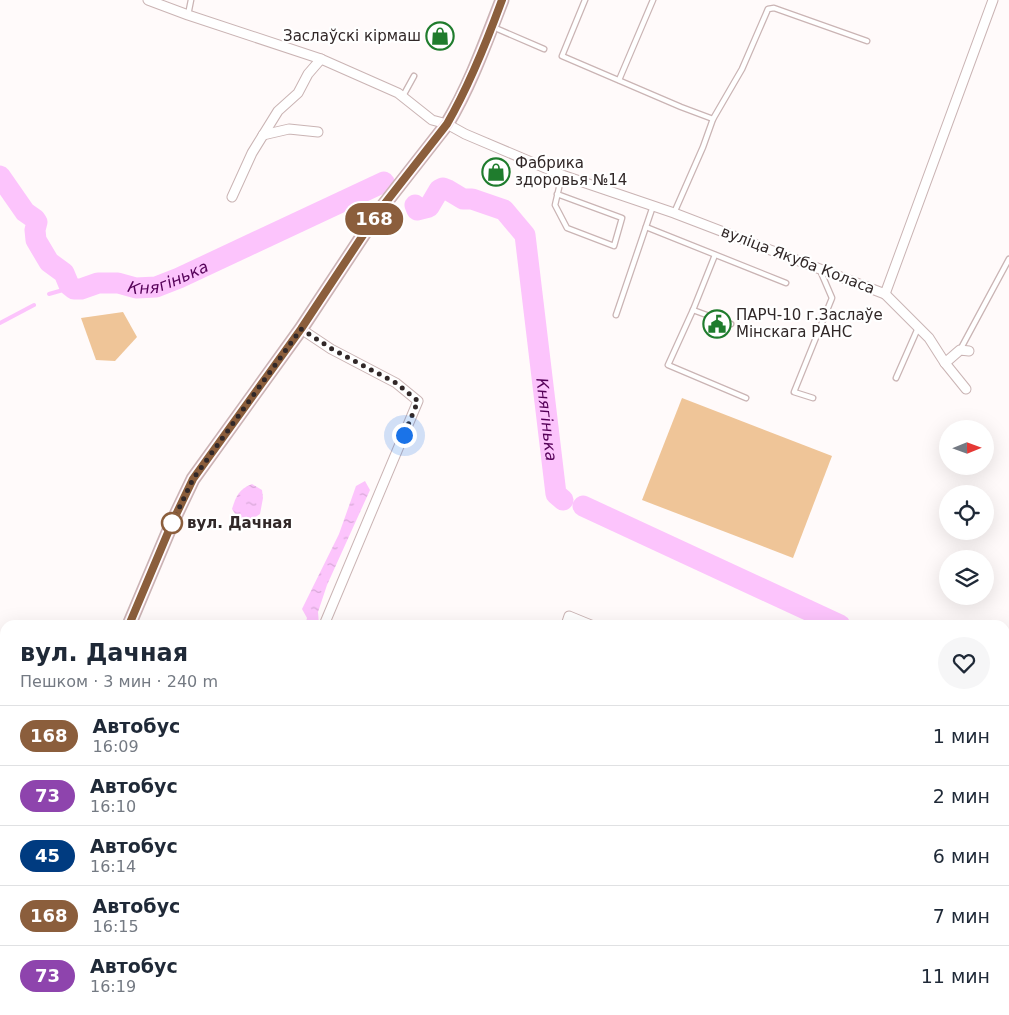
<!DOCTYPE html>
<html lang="ru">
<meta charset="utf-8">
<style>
:root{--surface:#fff;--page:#f6f6f7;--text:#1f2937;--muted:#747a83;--line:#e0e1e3}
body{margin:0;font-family:"DejaVu Sans",sans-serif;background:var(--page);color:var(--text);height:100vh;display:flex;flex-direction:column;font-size:19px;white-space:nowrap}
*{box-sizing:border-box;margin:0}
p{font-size:16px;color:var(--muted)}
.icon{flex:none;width:28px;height:28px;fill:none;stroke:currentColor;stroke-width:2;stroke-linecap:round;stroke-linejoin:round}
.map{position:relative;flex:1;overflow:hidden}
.side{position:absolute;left:0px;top:620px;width:1010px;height:395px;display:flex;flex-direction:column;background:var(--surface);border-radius:15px 15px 0 0;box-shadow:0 5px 20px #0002}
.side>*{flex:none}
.badge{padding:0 10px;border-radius:16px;font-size:18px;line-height:32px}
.needle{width:32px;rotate:89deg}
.tools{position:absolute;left:939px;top:420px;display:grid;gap:10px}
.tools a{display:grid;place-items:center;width:55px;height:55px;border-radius:50%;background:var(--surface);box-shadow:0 5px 20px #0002;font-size:25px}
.you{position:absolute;width:25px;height:25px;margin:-12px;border:4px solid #fff;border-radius:50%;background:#1a73e8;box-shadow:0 0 0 8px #1a73e833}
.map>.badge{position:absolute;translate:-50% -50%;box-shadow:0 0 0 2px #fff}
.round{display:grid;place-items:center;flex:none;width:52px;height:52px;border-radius:26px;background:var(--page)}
.summary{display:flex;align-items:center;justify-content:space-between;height:85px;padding:0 20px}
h1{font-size:24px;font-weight:800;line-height:38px}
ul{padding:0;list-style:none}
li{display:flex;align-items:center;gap:15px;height:60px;padding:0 20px;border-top:1px solid var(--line)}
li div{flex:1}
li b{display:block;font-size:19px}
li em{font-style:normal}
li .badge{min-width:55px;font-weight:700;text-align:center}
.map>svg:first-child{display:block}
</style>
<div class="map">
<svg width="1009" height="1015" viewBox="0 0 1009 1015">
<defs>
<pattern id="water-ripples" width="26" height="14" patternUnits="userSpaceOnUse" patternTransform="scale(1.25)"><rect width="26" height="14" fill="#fcc4fc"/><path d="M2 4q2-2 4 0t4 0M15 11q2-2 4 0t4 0" fill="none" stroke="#d8a8d8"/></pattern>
</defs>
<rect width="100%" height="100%" fill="#fffafa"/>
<g fill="#efc598">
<polygon points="123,312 137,337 115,361 96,360 81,318"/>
<polygon points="682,398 832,456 793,558 642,500"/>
</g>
<g fill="url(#water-ripples)">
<polygon points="365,481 370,490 327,585 318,612 319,625 305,625 307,618 302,609 339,534 356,486"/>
<path d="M 252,484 L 262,490 L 263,498 L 260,514 C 253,519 247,523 239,520 L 232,509 C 236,496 239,489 252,484 Z"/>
</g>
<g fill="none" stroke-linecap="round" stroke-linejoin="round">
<g stroke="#fcc4fc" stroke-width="4">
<polyline points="49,294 63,290 69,285"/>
<polyline points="0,323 34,305"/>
</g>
<g stroke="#fcc4fc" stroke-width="21">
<path id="s1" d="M 0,176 L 25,212 L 35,219 L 37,222 L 35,230 L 36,240 L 49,262 L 64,273 L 69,285 L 74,289 L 81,289 L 98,283 L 118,283 L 136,288 L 156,287 L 179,278 L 384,182"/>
<path id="s2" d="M 415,205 L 417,210 L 429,207 L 439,190 L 443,188 L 448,190 L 463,199 L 472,199 L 504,210 L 525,235 L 556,494 L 563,500"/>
<polyline points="583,506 840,625"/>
<polyline points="1005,766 1009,773"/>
</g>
<g stroke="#cab4b4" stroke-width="7">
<g id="service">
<polyline points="585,0 562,56 681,107 713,119"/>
<polyline points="188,15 191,0"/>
<polyline points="493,27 544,49"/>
<polyline points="619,80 653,0"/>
<polyline points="403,96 414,76"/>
<polyline points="557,194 622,218 614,246 567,228 555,205 562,175"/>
<polyline points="674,213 703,147 713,119 742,69 768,9 774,8 867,41"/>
<polyline points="646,227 786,283"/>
<polyline points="715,255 693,310 668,365 746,398"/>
<polyline points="693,310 731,324"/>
<polyline points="616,315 653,206"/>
<polyline points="960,350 1009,259"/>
<polyline points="896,378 918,328"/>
<polyline points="813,398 794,392 832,298 820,270"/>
<polyline points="0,808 5,810"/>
<polyline points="1005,849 1009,847"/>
<polyline points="0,889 5,891"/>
</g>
</g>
<g stroke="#cab4b4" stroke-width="11">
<g id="minor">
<polyline points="148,0 188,15 321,59 398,93 432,120 447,124 465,134 562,175 674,213 885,294 993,0"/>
<polyline points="263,135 289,129 318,132"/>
<polyline points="232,197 252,153 278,111 298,93 308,74 321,59"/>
<polyline points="885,294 929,338 945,363 966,389"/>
<polyline points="301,329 331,349 396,383 418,401 324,625"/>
<polyline points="945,363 960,350 969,351"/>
<polyline points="566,625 569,616 591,625"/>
<polyline points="0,751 5,754"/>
<polyline points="0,992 5,997"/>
<polyline points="18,1010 23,1015"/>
<polyline points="522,1010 527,1015"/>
<polyline points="549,1015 566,1010"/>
</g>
</g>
<g stroke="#cab4b4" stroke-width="15">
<g id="secondary">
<path d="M 129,625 L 172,523 L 193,479 L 301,329 L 379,211 L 447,124 C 470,86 486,41 502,0"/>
<polyline points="0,924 5,912"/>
</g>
</g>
<use href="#service" stroke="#fff" stroke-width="4.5"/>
<use href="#minor" stroke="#fff" stroke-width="9"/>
<use href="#secondary" stroke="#f8d6e6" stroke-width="12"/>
<g stroke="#483f3f" stroke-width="5.5">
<g id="rail">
<polyline points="1005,949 1009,946"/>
<polyline points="1005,968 1009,966"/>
<polyline points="880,1015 890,1010"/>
<polyline points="917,1015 927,1010"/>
</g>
</g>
<use href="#rail" stroke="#fff" stroke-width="4" stroke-dasharray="11" stroke-linecap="butt"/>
</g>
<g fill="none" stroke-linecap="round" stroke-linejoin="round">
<g stroke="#fff" stroke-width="11">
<path id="line" d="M 129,625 L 172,523 L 193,479 L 301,329 L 379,211 L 447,124 C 469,86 487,41 502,0"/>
</g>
<use href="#line" stroke="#8b5e3c" stroke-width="8"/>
<polyline stroke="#312828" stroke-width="5" stroke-dasharray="0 9" points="172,523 193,479 301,329 332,349 396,383 418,401 404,435"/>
</g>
<defs>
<g id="shop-ring" transform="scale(1.4375)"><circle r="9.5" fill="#fff" stroke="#1f7c2d" stroke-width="1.5"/><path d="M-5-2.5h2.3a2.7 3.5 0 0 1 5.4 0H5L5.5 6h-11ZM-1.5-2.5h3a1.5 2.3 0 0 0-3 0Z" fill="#1f7c2d"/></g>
<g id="civic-ring" transform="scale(1.4375)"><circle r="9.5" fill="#fff" stroke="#1f7c2d" stroke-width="1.5"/><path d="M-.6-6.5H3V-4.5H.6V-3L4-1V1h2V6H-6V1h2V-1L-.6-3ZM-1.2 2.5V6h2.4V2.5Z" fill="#1f7c2d"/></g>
</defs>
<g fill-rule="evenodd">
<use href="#shop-ring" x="440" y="36"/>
<use href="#shop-ring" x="496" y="172"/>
<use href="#civic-ring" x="717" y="324"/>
</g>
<circle fill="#fff" stroke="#8b5e3c" stroke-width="2.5" cx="172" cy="523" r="10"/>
<g text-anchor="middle" stroke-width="4.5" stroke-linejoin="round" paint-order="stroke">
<g font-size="15" fill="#312828" stroke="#fff" text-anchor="start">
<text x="421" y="41" text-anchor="end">Заслаўскі кірмаш</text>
<text x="515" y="168">Фабрика<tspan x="515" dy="17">здоровья №14</tspan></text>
<text x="736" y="320">ПАРЧ-10 г.Заслаўе<tspan x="736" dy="17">Мінскага РАНС</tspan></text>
</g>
<g font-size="15" fill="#312828" stroke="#fff">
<text transform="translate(798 260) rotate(21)" y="5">вуліца Якуба Коласа</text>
</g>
<g font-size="15" font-weight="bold" fill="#312828" stroke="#fff" text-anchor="start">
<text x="187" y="528">вул. Дачная</text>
</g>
<g font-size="16" font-style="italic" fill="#550058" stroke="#fff">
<text dy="6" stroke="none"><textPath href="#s1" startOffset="239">Княгінька</textPath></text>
<text dy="6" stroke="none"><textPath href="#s2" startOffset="326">Княгінька</textPath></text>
</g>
</g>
</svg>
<div class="tools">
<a><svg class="needle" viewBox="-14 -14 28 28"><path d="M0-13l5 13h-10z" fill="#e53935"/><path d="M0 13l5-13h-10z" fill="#747a83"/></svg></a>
<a><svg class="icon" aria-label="locate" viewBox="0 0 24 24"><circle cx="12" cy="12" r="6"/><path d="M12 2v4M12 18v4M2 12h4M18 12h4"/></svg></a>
<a><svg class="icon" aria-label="layers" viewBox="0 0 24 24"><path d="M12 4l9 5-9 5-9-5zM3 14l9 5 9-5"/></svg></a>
</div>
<div class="you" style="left:404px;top:435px"></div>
<b class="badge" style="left:374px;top:219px;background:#8b5e3c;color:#fff">168</b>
<section class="side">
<div class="summary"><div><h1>вул. Дачная</h1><p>Пешком · 3 мин · 240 m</p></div><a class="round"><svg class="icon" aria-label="heart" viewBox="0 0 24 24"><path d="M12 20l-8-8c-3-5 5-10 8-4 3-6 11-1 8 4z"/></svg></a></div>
<ul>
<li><span class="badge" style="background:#8b5e3c;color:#fff">168</span><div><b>Автобус</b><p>16:09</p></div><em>1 мин</em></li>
<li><span class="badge" style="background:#8e44ad;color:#fff">73</span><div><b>Автобус</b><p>16:10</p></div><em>2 мин</em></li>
<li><span class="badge" style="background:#003b80;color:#fff">45</span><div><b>Автобус</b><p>16:14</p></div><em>6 мин</em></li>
<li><span class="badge" style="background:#8b5e3c;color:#fff">168</span><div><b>Автобус</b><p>16:15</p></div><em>7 мин</em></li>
<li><span class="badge" style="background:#8e44ad;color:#fff">73</span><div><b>Автобус</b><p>16:19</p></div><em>11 мин</em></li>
</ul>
</section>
</div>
